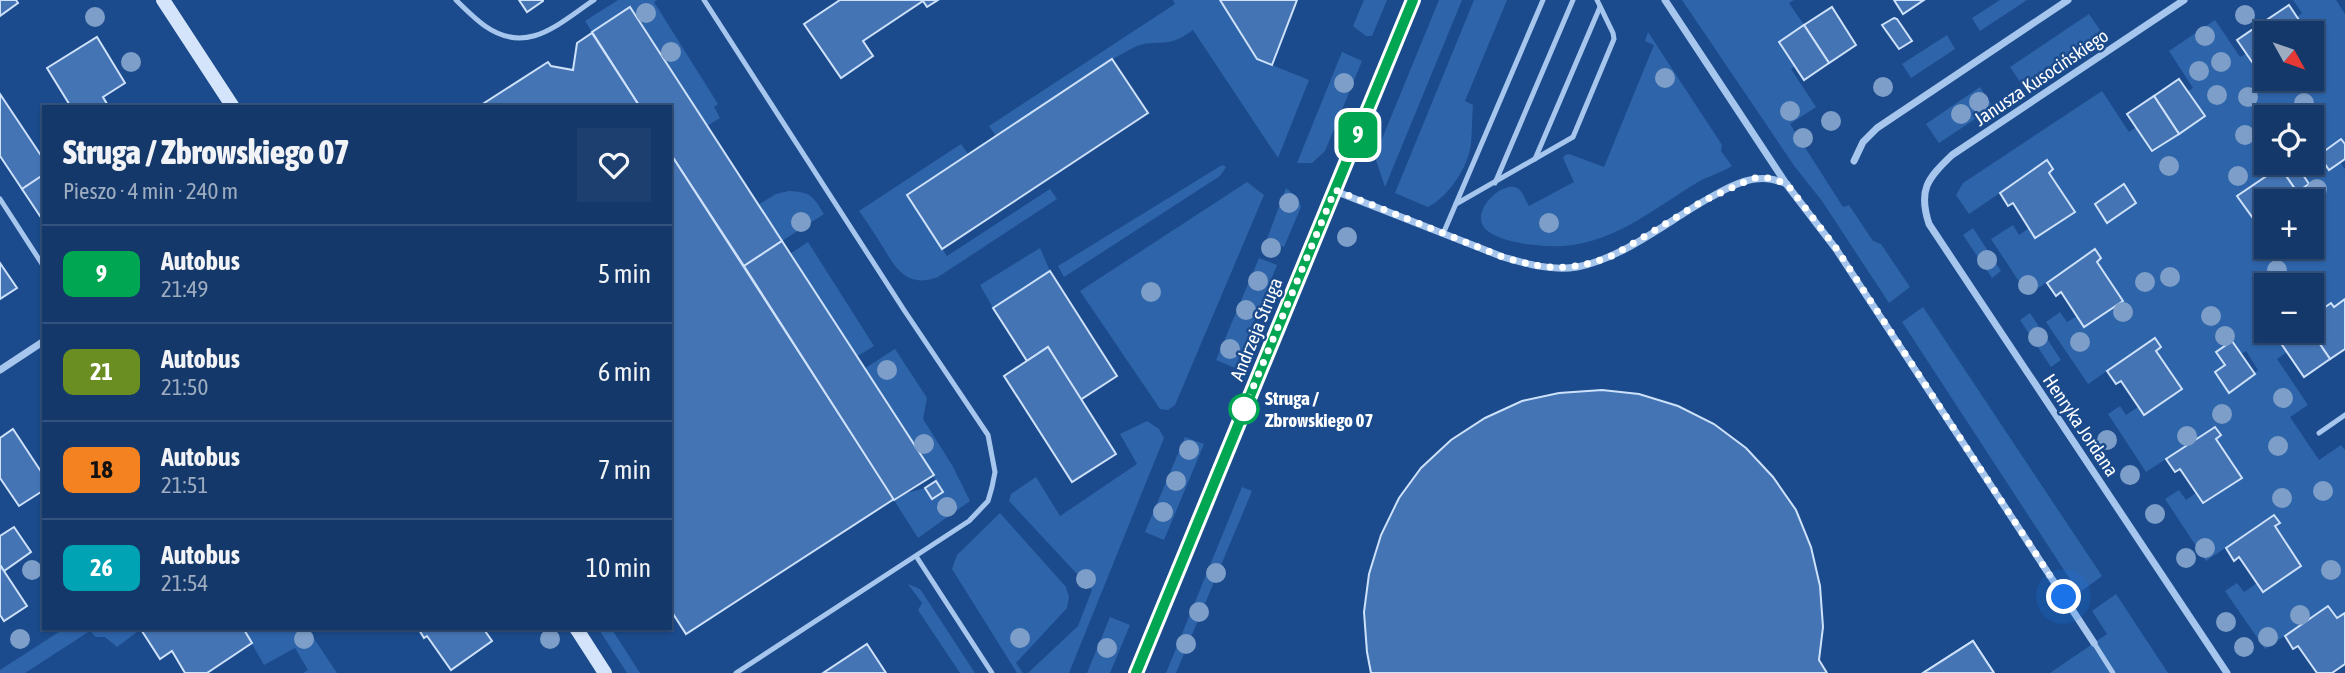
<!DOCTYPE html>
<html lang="pl">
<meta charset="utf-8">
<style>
:root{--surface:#143869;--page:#1d3f6f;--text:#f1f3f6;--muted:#9dacc0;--line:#33527d}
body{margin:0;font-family:"Asap Condensed",sans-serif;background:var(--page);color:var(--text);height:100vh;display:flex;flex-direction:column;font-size:26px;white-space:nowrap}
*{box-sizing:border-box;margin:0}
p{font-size:23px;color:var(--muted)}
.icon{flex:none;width:38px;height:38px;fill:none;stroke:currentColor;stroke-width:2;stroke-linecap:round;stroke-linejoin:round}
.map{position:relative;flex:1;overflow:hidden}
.details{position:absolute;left:42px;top:105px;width:630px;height:525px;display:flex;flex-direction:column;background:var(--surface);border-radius:0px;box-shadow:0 2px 5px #0004,0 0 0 2px var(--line)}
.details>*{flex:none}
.badge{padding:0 14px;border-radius:10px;font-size:24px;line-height:46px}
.needle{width:46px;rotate:130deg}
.controls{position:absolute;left:2254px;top:21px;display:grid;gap:14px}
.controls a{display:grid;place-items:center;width:70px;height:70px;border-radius:0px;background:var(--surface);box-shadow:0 2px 5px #0004,0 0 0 2px var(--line);font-size:35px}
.you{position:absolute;width:35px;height:35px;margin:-18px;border:5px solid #fff;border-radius:50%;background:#1a73e8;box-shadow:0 0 0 10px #1a73e833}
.map>.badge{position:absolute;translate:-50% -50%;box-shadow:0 0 0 4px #fff}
.round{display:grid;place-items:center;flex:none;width:74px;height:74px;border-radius:0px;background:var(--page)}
.summary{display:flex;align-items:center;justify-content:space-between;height:119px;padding:0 21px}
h1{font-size:33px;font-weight:800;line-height:52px}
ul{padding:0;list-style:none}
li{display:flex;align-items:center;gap:21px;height:98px;padding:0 21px;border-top:2px solid var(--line)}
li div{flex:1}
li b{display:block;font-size:26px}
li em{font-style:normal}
li .badge{min-width:77px;font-weight:700;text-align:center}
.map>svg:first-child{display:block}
</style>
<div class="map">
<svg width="2345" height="673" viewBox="0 0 2345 673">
<rect width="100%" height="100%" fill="#1b4b8c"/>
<g fill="#2e64aa" fill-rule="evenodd">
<polygon points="618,0 657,0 654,2 718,104 714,107 720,118 707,126 630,8 592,32 585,21"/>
<path d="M 1173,0 L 1220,0 L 1257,59 L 1309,80 L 1278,158 L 1193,30 C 1186,35 1178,40 1169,42 C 1155,44 1146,41 1133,48 C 1085,73 1041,106 996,136 L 989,126 L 1175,4 Z"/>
<polygon points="1364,0 1387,0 1372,36 1366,36 1353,26"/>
<polygon points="1439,0 1462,0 1385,187 1376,160 1377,151"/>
<path d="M 1474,0 L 1507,0 L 1465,101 L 1473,105 C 1472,118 1472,132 1471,144 C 1468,168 1448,197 1428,207 L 1395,193 Z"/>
<polygon points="1682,0 1794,0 1789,3 1804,25 1779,42 1795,66 1791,69 1816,107 1790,124 1843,207 1849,205 1873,241 1881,244 1910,287 1889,303 1822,201 1795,167"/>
<polygon points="2000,0 2027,0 1980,31 1972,18"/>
<path d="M 2293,0 L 2336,0 L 2345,14 L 2345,144 L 2341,139 L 2319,155 L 2329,170 L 2340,162 L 2345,169 L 2345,299 L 2334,307 L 2330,303 L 2312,316 L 2312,285 L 2266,285 L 2266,331 L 2290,331 L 2278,339 L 2287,352 L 2277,359 L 2308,405 L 2290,417 L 2319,460 L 2341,445 L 2345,450 L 2345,613 L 2337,618 L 2327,607 L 2265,649 L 2225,591 L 2237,583 L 2244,592 L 2257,583 L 2263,591 L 2301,566 L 2275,526 L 2280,523 L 2274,515 L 2206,561 L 2165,499 L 2179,490 L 2186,500 L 2196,493 L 2203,503 L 2241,478 L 2216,439 L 2220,435 L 2215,427 L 2146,472 L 2108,414 L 2120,406 L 2126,415 L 2138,407 L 2144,415 L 2182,389 L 2156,351 L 2161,347 L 2155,338 L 2088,384 L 2046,322 L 2060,312 L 2067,322 L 2077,316 L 2084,326 L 2097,262 L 2101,258 L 2095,250 L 2028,295 L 1991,239 L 2013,225 L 2019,235 L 2029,228 L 2036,238 L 2075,212 L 2049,173 L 2053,169 L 2047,161 L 1969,214 L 1956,195 L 1963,183 L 2102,91 L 2129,132 L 2136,127 L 2152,151 L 2204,117 L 2188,91 L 2193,88 L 2169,51 L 2215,20 L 2240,57 L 2246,54 L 2262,78 L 2266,75 L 2266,79 L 2312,79 L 2312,44 L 2314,42 L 2312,33 L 2308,33 L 2297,17 L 2302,13 ZM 2266,117 L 2312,117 L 2312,163 L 2295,163 L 2309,184 L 2297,192 L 2302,201 L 2312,201 L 2312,247 L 2266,247 L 2266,213 L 2254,221 L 2237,196 L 2286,163 L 2266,163 ZM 2124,184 L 2136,203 L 2107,223 L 2095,204 ZM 2232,341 L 2241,354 L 2246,351 L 2258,370 L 2229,392 L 2215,372 L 2225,365 Z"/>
<polygon points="2089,14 2102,33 2023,86 2010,67"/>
<path d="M 1648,32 L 1722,145 L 1721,151 L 1732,166 C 1721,173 1708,176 1698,182 C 1645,214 1602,254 1535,245 C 1522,244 1500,240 1489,232 C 1465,216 1501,180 1517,188 C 1523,191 1525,200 1529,206 L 1574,182 L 1563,158 L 1565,155 L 1569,154 L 1604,167 L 1654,45 L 1645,41 Z"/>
<polygon points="1947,35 1955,49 1911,78 1902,64"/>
<polygon points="1342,52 1362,61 1325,151 1312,163 1297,163"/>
<polygon points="1980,87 1993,107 1939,143 1926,124"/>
<path d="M 961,144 L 968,154 L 907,195 L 947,256 L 1050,189 L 1057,199 L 938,277 C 906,289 895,267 881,244 C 874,233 867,222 859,211 Z"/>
<polygon points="1222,165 1226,167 1220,176 1064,277 1058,266"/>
<polygon points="1247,182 1264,195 1175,405 1168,410 1160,409 1080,291"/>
<polygon points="1286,188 1298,198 1301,207 1284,247 1267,239"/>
<path d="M 789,191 C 811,192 813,196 824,214 L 782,241 L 758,205 L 776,194 Z"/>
<polygon points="1973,228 2001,271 1992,278 1963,235"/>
<polygon points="808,242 874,346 856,357 790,254"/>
<polygon points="1040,248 1050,271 993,308 980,285"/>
<polygon points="1259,258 1277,265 1235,368 1216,360"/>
<polygon points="1923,307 2102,576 2079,593 1902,322"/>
<polygon points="2030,313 2061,360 2051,367 2020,320"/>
<polygon points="895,349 927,398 923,419 952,465 970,501 918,538 894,500 903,494 925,488 933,499 943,492 864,369"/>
<polygon points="1147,421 1159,429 1164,438 1069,673 1028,673 1078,626 1092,590 1009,501 1011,494 1036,477 1060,516 1137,464 1120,434"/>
<polygon points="1185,437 1204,444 1164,540 1145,532"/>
<polygon points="1242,487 1252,491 1176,673 1166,673"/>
<polygon points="1000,513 1066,587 1069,597 1067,608 1016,663 1023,673 1017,673 952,569 957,555"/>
<polygon points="908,584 920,589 975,673 960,673 918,610 922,603"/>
<polygon points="2116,594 2168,673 2050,673 2107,634 2092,611"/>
<polygon points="1110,617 1130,625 1110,673 1087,673"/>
<polygon points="65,628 141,629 117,647 105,637 96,637 90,631 25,673 0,673 0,670"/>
<polygon points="243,628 307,628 337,673 303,673 308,670 295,648 264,665"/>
<polygon points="598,628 611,628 640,673 627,673"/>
</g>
<g fill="#4474b4" stroke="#cde1fa" stroke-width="2">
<polygon points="0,0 16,0 18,3 0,16"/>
<polygon points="519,0 543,0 543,1 527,12"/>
<polygon points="840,0 938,0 927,7 923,1 863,41 873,56 841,78 804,24"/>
<polygon points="1220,0 1297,0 1272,65 1257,59"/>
<polygon points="1894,0 1924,0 1903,14"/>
<polygon points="2289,5 2297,17 2308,33 2269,33 2262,23"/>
<polygon points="630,7 782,241 744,266 670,153 670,107 640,107 592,32"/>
<polygon points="1832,7 1856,45 1829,63 1804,25"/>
<polygon points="1894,18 1897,19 1912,41 1899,49 1882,25"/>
<polygon points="2262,23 2269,33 2266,33 2266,75 2263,78 2237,40"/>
<polygon points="1804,25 1829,63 1804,80 1779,42"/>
<polygon points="592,33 640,107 478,107 548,62 551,66 573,70 577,43"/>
<polygon points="97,37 125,83 103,97 107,104 102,107 71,107 47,68"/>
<polygon points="1112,59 1148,113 942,249 907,195"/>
<polygon points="2179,79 2205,116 2179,134 2154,96"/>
<polygon points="0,94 44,160 44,175 22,189 0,156"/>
<polygon points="2154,96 2179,134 2152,151 2127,114"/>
<polygon points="2341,139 2345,144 2345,159 2329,170 2319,155"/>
<polygon points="670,153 894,499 686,634 670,609"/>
<polygon points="2047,160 2053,169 2049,173 2075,212 2035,238 2013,203 2008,206 2000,193"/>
<polygon points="2286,163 2295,163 2309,184 2297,192 2280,167"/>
<polygon points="2280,167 2297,192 2283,201 2266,201 2266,213 2255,221 2237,196"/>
<polygon points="43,175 44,177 44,222 22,189"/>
<polygon points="2124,184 2136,203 2107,223 2095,204"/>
<polygon points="782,241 934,475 894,500 744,266"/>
<polygon points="2095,249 2101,258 2097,262 2123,301 2084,327 2061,292 2056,296 2047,283"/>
<polygon points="0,263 17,288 0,299"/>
<polygon points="1050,271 1117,376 1080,400 1048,347 1027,361 993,308"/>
<polygon points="2345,299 2345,349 2330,359 2311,331 2312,316 2331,303 2334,307"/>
<polygon points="2290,331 2311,331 2330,359 2304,377 2278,339"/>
<polygon points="2155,338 2161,347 2156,351 2182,389 2144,415 2121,381 2116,384 2107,371"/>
<polygon points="2232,341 2255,374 2229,393 2215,372 2225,365 2216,352"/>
<polygon points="1048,347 1116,454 1072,482 1004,376"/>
<polygon points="1602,390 1639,394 1678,406 1714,424 1746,448 1773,477 1796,510 1811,547 1820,586 1823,627 1819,660 1827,673 1371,673 1367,652 1364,612 1369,574 1381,535 1399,498 1421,468 1451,440 1485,418 1522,401 1559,393"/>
<polygon points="2215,427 2221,435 2216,439 2242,478 2203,503 2180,469 2175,472 2166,459"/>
<polygon points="13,429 44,476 44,490 19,506 0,478 0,438"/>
<polygon points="936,481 943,492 932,499 925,488"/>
<polygon points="2274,515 2280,523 2275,526 2301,566 2263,592 2239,557 2234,561 2226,548"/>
<polygon points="14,527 31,552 4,571 0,565 0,536"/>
<polygon points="0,565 27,606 4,621 0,615"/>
<polygon points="2328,606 2337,618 2345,613 2345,664 2332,673 2317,673 2298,646 2293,649 2285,636"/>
<polygon points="140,628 243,628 252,643 207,673 185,673 172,651 160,659"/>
<polygon points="418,628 483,628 492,641 451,670 427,636 424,638"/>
<polygon points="1973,641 1994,673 1923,673"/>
<polygon points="1973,641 1994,673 1923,673"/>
<polygon points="867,644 886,673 823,673"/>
</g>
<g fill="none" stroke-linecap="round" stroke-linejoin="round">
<g stroke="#a7c6ed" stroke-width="5">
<path d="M 456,0 C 465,9 475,19 485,26 C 528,56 559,23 594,0"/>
<polyline points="704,0 904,310 988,435 995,472 992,487 988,501 969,521 736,673"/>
<polyline points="1535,159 1600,7"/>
<polyline points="1495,183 1573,0"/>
<polyline points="0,199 44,267"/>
<polyline points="1456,204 1573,137 1614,39 1613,33 1597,0"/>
<polyline points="1443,234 1543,0"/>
<polyline points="2319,433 2345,415"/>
<polyline points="916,556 992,673"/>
<polyline points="2094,643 2113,673"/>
</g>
<g stroke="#a7c6ed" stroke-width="7">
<polyline points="1665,0 1787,185 1836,249 2094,643"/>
<path d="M 2184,0 L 1952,155 C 1927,179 1918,190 1929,224 L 2227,673"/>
<polyline points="1854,161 1863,142 1877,128 2068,0"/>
<path d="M 1335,191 L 1503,257 C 1527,264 1551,271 1577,267 C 1624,258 1669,220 1711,197 C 1724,190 1740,181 1755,179 C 1767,177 1776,180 1787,184"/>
<polyline points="0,370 44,341"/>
</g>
<g stroke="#d4e4fa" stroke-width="14">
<polyline points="163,0 233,107"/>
<polyline points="576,628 605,673"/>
<polyline points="1136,673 1413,0"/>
</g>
</g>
<g fill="#7d9ec8">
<circle cx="646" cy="13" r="10"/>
<circle cx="2245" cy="15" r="10"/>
<circle cx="95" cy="17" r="10"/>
<circle cx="2205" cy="36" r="10"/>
<circle cx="671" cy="52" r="10"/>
<circle cx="131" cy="62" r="10"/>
<circle cx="2221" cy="62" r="10"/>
<circle cx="2199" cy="71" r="10"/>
<circle cx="1665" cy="78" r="10"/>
<circle cx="1344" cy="83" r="10"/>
<circle cx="1883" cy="87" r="10"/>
<circle cx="2217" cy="95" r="10"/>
<circle cx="2248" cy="97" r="10"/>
<circle cx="1979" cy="102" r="10"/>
<circle cx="2304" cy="103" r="10"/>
<circle cx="1790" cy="111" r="10"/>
<circle cx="1961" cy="114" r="10"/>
<circle cx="1831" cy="121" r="10"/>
<circle cx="2245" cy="135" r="10"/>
<circle cx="1803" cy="138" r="10"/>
<circle cx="2169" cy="166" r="10"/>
<circle cx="2238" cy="176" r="10"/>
<circle cx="2317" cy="189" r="10"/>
<circle cx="1289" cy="203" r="10"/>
<circle cx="801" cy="222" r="10"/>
<circle cx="1549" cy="223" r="10"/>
<circle cx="1347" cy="237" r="10"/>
<circle cx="1271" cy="248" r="10"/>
<circle cx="1987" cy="260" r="10"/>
<circle cx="2277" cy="270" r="10"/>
<circle cx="2170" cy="277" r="10"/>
<circle cx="1258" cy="281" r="10"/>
<circle cx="2145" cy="282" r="10"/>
<circle cx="2028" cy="285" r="10"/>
<circle cx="1151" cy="292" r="10"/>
<circle cx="1246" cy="310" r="10"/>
<circle cx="2123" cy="312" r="10"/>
<circle cx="2211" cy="316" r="10"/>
<circle cx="2225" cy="336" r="10"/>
<circle cx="2038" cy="337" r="10"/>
<circle cx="2080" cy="342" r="10"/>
<circle cx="1230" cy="349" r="10"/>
<circle cx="887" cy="370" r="10"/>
<circle cx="2283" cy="398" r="10"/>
<circle cx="2222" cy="414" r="10"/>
<circle cx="2187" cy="436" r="10"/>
<circle cx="2107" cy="440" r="10"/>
<circle cx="924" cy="444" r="10"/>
<circle cx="2278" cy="446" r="10"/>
<circle cx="1189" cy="450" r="10"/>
<circle cx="2130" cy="475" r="10"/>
<circle cx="1176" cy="481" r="10"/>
<circle cx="2323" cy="491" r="10"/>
<circle cx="2282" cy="498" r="10"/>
<circle cx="947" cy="507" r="10"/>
<circle cx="1163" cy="512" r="10"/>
<circle cx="2155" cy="514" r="10"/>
<circle cx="2205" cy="548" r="10"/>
<circle cx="2186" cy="558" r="10"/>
<circle cx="32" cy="570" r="10"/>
<circle cx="2331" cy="570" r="10"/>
<circle cx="1216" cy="573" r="10"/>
<circle cx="1086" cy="579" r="10"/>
<circle cx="1199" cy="612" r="10"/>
<circle cx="2300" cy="615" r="10"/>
<circle cx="2226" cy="622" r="10"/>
<circle cx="2268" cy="637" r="10"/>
<circle cx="1020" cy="638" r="10"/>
<circle cx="20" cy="639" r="10"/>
<circle cx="304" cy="639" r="10"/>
<circle cx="550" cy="639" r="10"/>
<circle cx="1186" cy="644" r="10"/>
<circle cx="2244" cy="647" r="10"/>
<circle cx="1107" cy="648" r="10"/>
</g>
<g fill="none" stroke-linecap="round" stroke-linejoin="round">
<g stroke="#fff" stroke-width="16">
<polyline id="line" points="1136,673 1413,0"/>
</g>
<use href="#line" stroke="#00a651" stroke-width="10"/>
<path stroke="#fff" stroke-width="7" stroke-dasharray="0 12.6" d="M 1244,409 L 1335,190 L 1503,257 C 1545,270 1572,272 1614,255 L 1703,201 L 1740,184 L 1755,178 L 1770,178 L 1787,184 L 1836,248 L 2064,597"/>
</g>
<circle fill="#fff" stroke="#00a651" stroke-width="3.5" cx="1244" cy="409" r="14"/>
<g text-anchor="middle" stroke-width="5" stroke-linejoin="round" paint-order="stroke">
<g font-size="19" fill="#fff" stroke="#1b4b8c">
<text transform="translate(2041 77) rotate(-34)" y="7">Janusza Kusocińskiego</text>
<text transform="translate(1256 329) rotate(-68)" y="7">Andrzeja Struga</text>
<text transform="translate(2081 425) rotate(56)" y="7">Henryka Jordana</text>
</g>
<g font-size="19" font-weight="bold" fill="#fff" stroke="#1b4b8c" text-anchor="start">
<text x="1265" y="405">Struga /<tspan x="1265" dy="22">Zbrowskiego 07</tspan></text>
</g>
</g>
</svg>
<div class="controls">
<a><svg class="needle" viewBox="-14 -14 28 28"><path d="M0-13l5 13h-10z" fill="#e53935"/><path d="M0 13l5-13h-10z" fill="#9dacc0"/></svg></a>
<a><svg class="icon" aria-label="locate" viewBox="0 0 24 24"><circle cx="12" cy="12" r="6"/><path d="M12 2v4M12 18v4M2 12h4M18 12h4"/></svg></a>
<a>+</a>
<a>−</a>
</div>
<div class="you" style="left:2064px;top:597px"></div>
<b class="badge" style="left:1358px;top:135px;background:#00a651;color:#fff">9</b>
<section class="details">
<div class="summary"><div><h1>Struga / Zbrowskiego 07</h1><p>Pieszo · 4 min · 240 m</p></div><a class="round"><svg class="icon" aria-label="heart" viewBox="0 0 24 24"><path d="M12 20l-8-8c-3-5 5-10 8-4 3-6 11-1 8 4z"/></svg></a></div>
<ul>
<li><span class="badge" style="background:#00a651;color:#fff">9</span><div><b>Autobus</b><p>21:49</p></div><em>5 min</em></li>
<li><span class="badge" style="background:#6b8e23;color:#fff">21</span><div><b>Autobus</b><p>21:50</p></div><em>6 min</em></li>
<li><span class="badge" style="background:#f58220;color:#111">18</span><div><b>Autobus</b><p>21:51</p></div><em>7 min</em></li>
<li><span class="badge" style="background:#00a3b4;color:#fff">26</span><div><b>Autobus</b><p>21:54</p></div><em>10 min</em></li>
</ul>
</section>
</div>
